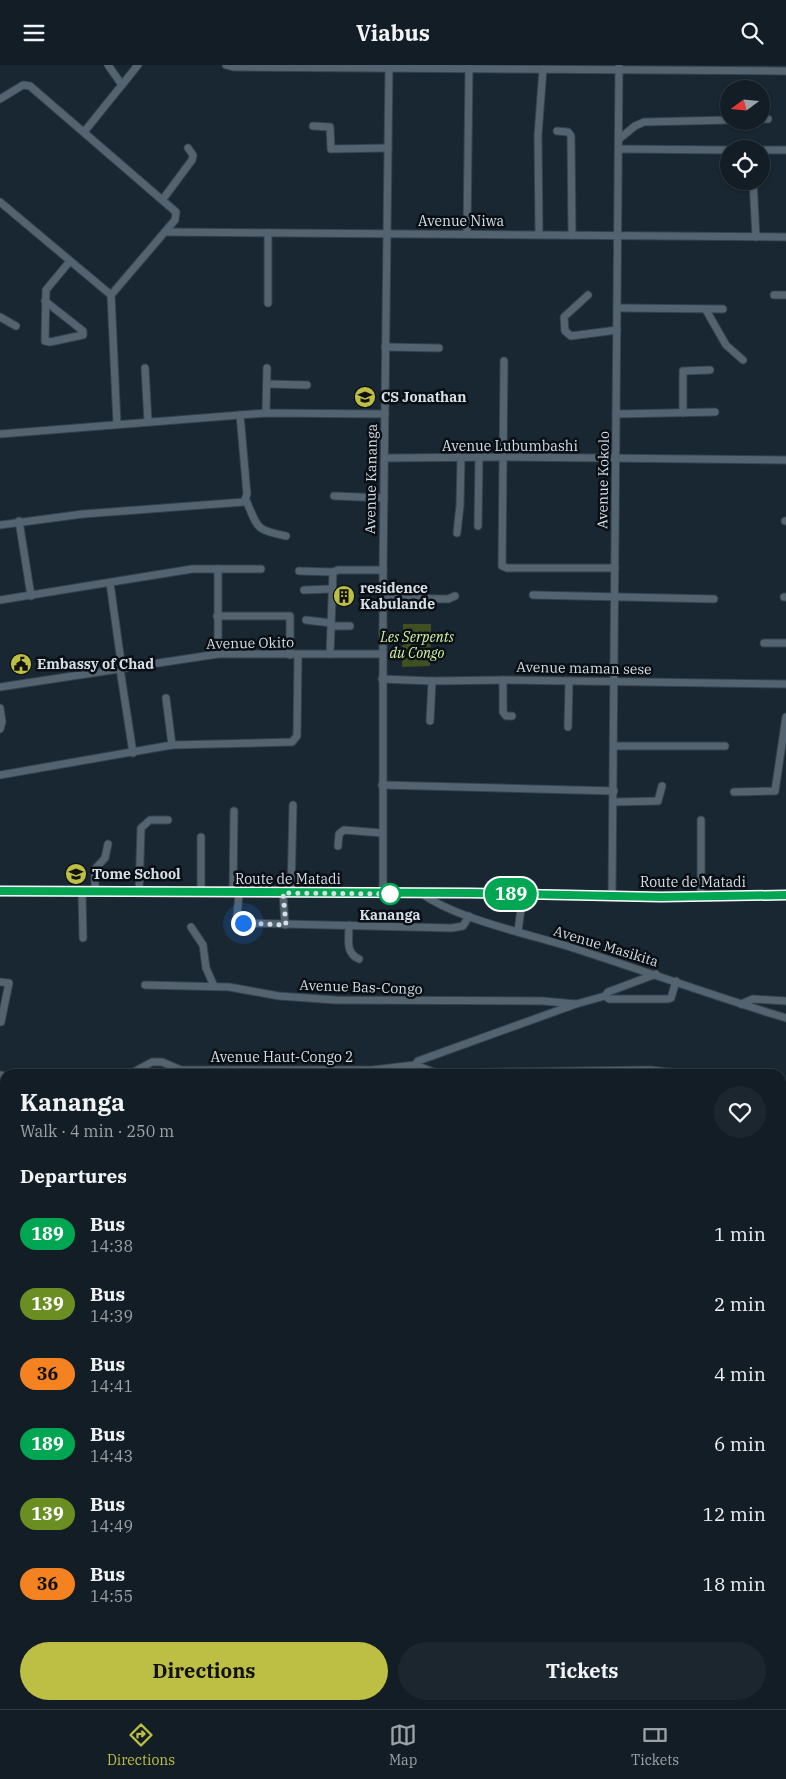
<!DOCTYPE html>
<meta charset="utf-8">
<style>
:root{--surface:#131d26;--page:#1c262e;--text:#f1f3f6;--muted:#9da2a7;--line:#323b43;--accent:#bcbf44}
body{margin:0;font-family:"IBM Plex Serif",serif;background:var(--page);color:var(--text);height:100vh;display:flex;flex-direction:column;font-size:19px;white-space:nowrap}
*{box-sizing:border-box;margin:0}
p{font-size:16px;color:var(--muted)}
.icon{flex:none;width:28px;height:28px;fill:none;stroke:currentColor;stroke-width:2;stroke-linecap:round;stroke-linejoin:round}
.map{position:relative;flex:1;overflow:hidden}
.side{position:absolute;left:0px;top:1004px;width:786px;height:641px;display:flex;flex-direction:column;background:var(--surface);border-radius:15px 15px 0 0;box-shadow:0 1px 4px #0004,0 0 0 1px var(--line)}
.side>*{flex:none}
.badge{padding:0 10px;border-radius:16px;font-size:18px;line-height:32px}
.needle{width:32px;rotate:254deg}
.tools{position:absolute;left:720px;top:15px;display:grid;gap:10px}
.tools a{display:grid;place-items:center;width:50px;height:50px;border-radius:50%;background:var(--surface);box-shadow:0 1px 4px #0004,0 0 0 1px var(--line);font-size:25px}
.you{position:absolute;width:25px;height:25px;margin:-12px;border:4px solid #fff;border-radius:50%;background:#1a73e8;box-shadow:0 0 0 8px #1a73e833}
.map>.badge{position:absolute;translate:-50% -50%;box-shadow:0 0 0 2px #fff}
h2{padding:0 20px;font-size:19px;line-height:45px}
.round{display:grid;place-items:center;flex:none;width:52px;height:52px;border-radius:26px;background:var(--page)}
.overview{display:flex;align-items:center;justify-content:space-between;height:85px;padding:0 20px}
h1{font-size:24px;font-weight:700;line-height:38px}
.action{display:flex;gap:10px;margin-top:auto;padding:10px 20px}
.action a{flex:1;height:58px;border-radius:30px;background:var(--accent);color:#111;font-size:20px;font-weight:700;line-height:58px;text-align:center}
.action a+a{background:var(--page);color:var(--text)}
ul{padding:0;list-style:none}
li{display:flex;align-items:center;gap:15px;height:70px;padding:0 20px}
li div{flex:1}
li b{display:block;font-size:19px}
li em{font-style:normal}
li .badge{min-width:55px;font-weight:700;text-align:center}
header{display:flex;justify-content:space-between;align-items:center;height:65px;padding:0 20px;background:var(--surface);font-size:22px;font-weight:700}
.tabs{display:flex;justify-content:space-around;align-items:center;height:70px;border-top:1px solid var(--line);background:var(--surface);font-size:14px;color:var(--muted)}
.tabs a{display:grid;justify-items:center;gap:2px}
.tabs .selected{color:var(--accent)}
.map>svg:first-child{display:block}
</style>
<header><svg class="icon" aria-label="menu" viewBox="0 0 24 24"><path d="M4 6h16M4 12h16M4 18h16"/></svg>Viabus<svg class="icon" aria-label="search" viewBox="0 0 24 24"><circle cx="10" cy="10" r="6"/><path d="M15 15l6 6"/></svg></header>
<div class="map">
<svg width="786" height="1644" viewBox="0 0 786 1644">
<rect width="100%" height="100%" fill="#192732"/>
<g fill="#415021">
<polygon points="403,559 431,559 430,601 402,602"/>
<polygon points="300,1640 387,1640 385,1644 284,1644"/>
</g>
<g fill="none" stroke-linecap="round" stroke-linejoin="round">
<polyline stroke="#000c33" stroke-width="9" points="267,1644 272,1640 289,1640"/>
<g stroke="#36424b" stroke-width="9">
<g id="minor">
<polyline points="108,0 122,20"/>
<polyline points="226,0 234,2 786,6"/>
<polyline points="0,34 23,20 30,21 176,147 175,155 111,230 117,359"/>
<polyline points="761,54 768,54"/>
<polyline points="313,61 330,62 331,84 388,83"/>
<polyline points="557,66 568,67 571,71 572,170"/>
<polyline points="84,67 138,0"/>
<polyline points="619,74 635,61 644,57 729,55"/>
<polyline points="619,84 729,85"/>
<polyline points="761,85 786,85"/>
<polyline points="753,116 756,172"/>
<polyline points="163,134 192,95 193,90 188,83"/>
<polyline points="0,137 111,230"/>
<polyline points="165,167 786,172"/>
<polyline points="268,168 268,238"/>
<polyline points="467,168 469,2"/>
<polyline points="539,169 538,70 543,4"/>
<polyline points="588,230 564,252 565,266 571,271 617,265"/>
<polyline points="774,230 786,230"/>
<polyline points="45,236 83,266 83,270 50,277 45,276 46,225 70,196"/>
<polyline points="618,243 723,244"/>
<polyline points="706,245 726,280 743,295"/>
<polyline points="0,252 16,261"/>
<polyline points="385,282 439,283"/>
<polyline points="504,296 502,501 507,503 615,503"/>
<polyline points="145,303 148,357"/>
<polyline points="267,319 307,320"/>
<polyline points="266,348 267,303"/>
<polyline points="683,348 683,306 710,305"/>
<polyline points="616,349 715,347"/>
<polyline points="0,369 266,348 385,349"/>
<polyline points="385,393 503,392 786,395"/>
<polyline points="334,431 384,433"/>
<path d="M 246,435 C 258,463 255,465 286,471"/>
<polyline points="19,456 31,531"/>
<polyline points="785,456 786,456"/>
<polyline points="0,460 83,449 244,437 247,429 240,350"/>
<polyline points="478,461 479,392"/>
<polyline points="457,468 460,440 461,393"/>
<polyline points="218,504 218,589"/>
<polyline points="299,506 333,507"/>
<polyline points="110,518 122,604"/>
<polyline points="304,525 331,524"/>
<polyline points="533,530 714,534"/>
<polyline points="784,532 786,532"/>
<polyline points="383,533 448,534 455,531"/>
<polyline points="0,535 192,504 261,504"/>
<polyline points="217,551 290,551 290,590"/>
<polyline points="306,555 331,558"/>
<polyline points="331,561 350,561"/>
<polyline points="764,578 786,578"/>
<polyline points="330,589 333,507 338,505 383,505"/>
<polyline points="120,604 133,688"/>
<polyline points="382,614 432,616 503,615 786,619"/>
<polyline points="503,615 503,647 506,651 512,651"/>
<polyline points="0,622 218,589 383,589"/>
<polyline points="166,633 172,680"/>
<polyline points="0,643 2,657 0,664"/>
<polyline points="430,656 432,616"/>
<polyline points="568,662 569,616"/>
<polyline points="615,681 725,681"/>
<polyline points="0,710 172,680 292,677 297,671 298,590"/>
<polyline points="382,720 614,726"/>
<polyline points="734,727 775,726 786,652"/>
<polyline points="613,737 658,736 662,721"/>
<polyline points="201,772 201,827"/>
<polyline points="338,781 339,769 344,765 382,768"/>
<polyline points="82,827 83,873"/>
<polyline points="95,827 95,804 105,793 108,779"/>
<polyline points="139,827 141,763 150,755 168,755"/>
<polyline points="233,828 234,746"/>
<polyline points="239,828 237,851 243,858 452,863 463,861 469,851"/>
<polyline points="283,828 285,860"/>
<polyline points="291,828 293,740"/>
<path d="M 421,828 C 454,853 528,869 570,882 C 642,905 713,931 786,953"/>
<polyline points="383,829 383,505 389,0"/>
<polyline points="612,829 619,0"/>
<polyline points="701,831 701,755"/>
<path d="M 349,860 C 349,874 345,888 359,894"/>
<polyline points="191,862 203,880 206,903 214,921"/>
<polyline points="518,866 523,829"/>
<polyline points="0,917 9,918 1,957"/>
<polyline points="145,920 229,922 279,931 336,935 543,936 576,939"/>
<polyline points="605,931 609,934 668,934 671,933 676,916"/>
<polyline points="741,939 753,934 786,936"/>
<polyline points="415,1000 418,996 576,939 605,931 608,927 656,909"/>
<polyline points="439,1008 650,1005 688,1009"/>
<polyline points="130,1009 152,997 162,997 181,1005 372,1005 415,1000 439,1009"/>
<polyline points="0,1010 5,1011"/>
<polyline points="781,1039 786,1042"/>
<polyline points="0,1085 5,1086"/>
<polyline points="0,1464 5,1461"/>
<polyline points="781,1500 786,1493"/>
<polyline points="0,1527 2,1514"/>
<polyline points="0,1566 5,1566"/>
<polyline points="781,1601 786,1593"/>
<polyline points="205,1640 228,1644"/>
<polyline points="236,1640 239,1644"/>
<polyline points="396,1640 398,1644"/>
<polyline points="60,1644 61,1640"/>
<polyline points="183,1644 183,1640"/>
<polyline points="410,1644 416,1640"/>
<polyline points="457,1644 461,1640"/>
<polyline points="519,1644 523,1640"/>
<polyline points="577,1644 582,1640"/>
<polyline points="626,1644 630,1640"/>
<polyline points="682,1644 684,1640"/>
<polyline points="756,1644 758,1640"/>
</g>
</g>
<g stroke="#36424b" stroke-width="11">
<polyline id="major" points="0,826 470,828 661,832 786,830"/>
</g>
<use href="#minor" stroke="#536370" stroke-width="7"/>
<use href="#major" stroke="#3a9ba1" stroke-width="9"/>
</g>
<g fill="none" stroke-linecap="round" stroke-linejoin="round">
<g stroke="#fff" stroke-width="11">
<polyline id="line" points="0,826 470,828 661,832 786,830"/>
</g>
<use href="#line" stroke="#00a651" stroke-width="8"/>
<polyline stroke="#d6dfe6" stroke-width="5" stroke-dasharray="0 9" points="243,858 286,860 283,828 396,829 390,829"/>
</g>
<defs>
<g id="school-disc" transform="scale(1.125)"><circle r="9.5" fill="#bcbf44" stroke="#090f14"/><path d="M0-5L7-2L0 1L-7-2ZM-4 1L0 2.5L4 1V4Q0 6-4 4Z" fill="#111"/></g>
<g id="building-disc" transform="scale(1.125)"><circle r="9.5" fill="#bcbf44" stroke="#090f14"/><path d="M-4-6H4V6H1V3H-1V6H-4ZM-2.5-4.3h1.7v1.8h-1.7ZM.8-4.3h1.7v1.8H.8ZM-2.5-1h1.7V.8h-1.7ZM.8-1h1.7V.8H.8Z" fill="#111"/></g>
<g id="civic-disc" transform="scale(1.125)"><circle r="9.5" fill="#bcbf44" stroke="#090f14"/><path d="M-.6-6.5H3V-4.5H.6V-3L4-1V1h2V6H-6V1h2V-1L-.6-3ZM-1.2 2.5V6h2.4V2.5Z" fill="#111"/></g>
</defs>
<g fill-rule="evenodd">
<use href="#school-disc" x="365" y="332"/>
<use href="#building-disc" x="344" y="531"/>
<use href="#civic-disc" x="21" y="599"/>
<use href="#school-disc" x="76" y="809"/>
</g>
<circle fill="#fff" stroke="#00a651" stroke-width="2.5" cx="390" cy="829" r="10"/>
<g text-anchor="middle" stroke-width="5" stroke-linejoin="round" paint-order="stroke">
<g font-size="14" fill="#d6dfe6" stroke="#090f14">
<text x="461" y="161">Avenue Niwa</text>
<text x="510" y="386">Avenue Lubumbashi</text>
<text transform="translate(371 414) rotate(-89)" y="5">Avenue Kananga</text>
<text transform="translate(603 415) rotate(-89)" y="5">Avenue Kokolo</text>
<text transform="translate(250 578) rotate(-1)" y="5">Avenue Okito</text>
<text transform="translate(584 603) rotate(1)" y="5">Avenue maman sese</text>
<text x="288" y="819">Route de Matadi</text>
<text x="693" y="822">Route de Matadi</text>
<text transform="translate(606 881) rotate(17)" y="5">Avenue Masikita</text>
<text transform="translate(361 922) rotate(2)" y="5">Avenue Bas-Congo</text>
<text x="282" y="997">Avenue Haut-Congo 2</text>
</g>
<g font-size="14" font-weight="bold" fill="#d6dfe6" stroke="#090f14" text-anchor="start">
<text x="381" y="337">CS Jonathan</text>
<text x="360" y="528">residence<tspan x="360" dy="16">Kabulande</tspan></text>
<text x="37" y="604">Embassy of Chad</text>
<text x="92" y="814">Tome School</text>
</g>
<g font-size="14" font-style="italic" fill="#d5f19f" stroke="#090f14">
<text x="417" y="577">Les Serpents<tspan x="417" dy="16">du Congo</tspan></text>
</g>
<g font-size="14" font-weight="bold" fill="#d6dfe6" stroke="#090f14">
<text x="390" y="855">Kananga</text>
</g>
</g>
</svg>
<div class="tools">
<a><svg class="needle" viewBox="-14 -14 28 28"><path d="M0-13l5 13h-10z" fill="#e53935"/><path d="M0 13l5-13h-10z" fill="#9da2a7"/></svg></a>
<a><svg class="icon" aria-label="locate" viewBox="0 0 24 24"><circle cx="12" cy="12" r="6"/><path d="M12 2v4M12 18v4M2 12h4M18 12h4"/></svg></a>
</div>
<div class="you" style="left:243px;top:858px"></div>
<b class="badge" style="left:511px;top:829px;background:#00a651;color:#fff">189</b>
<section class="side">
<div class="overview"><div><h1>Kananga</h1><p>Walk · 4 min · 250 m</p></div><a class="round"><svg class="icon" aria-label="heart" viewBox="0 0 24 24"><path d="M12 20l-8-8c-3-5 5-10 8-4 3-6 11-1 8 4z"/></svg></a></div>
<h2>Departures</h2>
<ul>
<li><span class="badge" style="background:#00a651;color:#fff">189</span><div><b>Bus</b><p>14:38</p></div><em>1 min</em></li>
<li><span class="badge" style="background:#6b8e23;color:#fff">139</span><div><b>Bus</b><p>14:39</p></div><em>2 min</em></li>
<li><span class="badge" style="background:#f58220;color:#111">36</span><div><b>Bus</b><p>14:41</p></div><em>4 min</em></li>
<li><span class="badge" style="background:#00a651;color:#fff">189</span><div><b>Bus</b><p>14:43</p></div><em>6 min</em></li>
<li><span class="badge" style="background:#6b8e23;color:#fff">139</span><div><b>Bus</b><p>14:49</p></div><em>12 min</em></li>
<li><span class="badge" style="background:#f58220;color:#111">36</span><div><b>Bus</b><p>14:55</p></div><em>18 min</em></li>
</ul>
<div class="action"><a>Directions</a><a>Tickets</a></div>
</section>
</div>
<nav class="tabs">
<a class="selected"><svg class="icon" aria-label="directions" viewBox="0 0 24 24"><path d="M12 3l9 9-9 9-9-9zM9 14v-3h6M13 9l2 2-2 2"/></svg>Directions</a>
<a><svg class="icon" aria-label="map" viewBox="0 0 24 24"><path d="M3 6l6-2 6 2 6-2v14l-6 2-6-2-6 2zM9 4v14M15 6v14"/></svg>Map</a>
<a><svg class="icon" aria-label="tickets" viewBox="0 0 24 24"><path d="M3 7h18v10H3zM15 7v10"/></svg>Tickets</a>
</nav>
